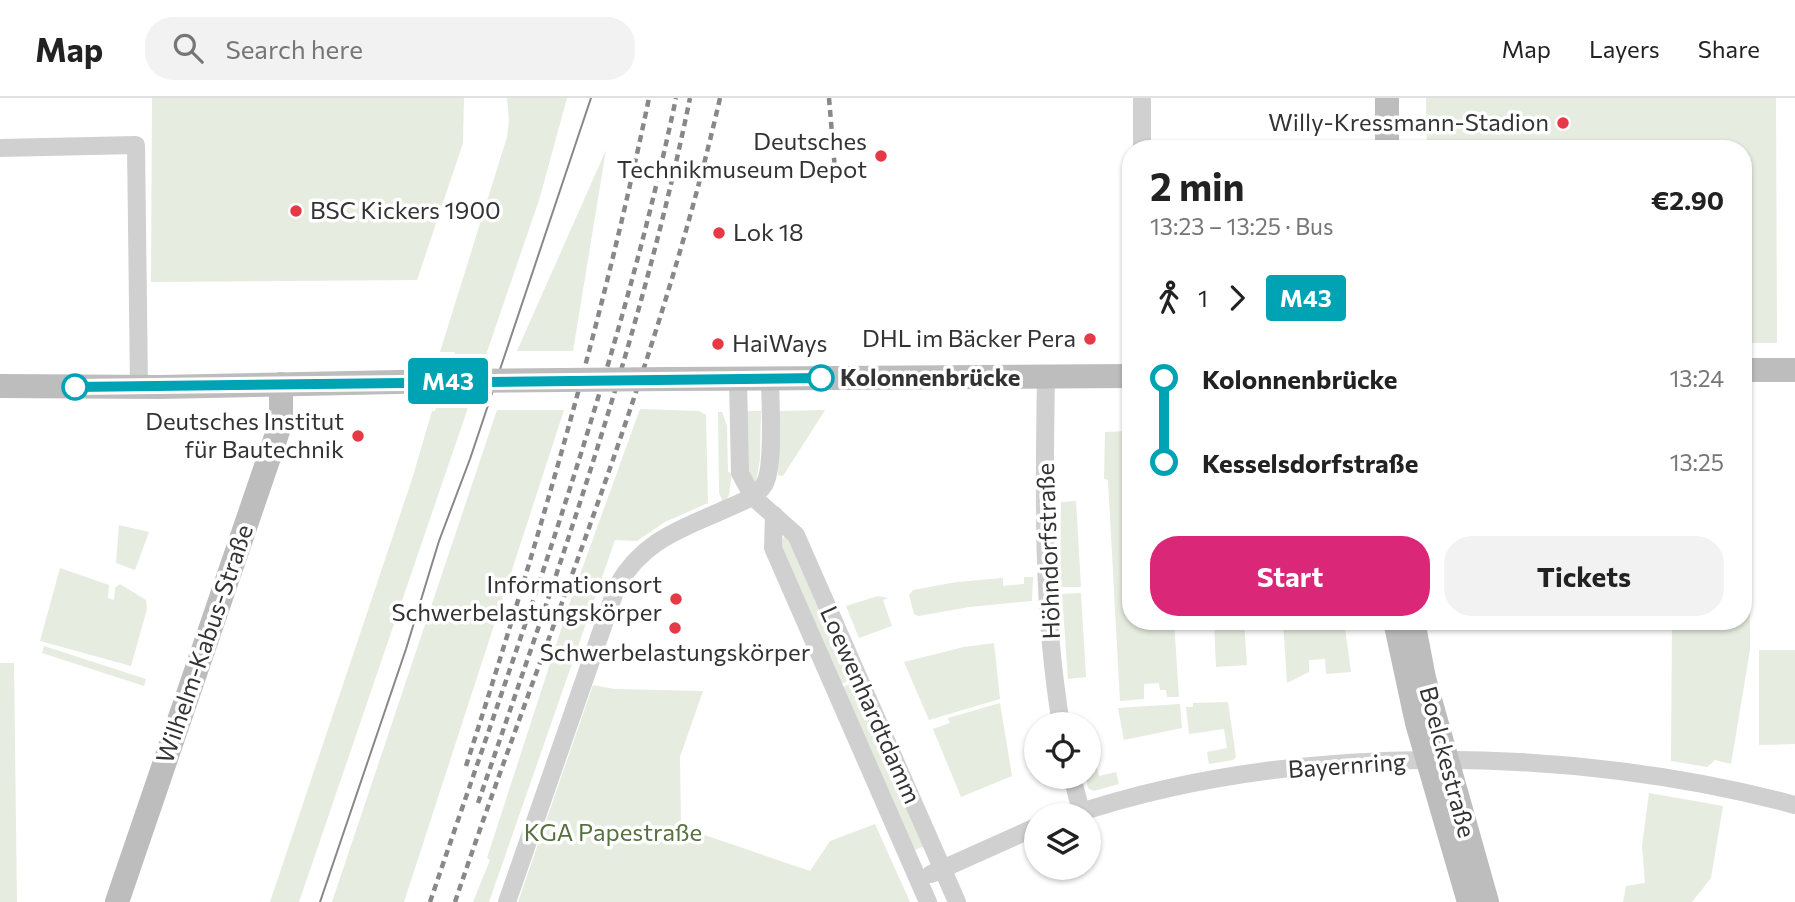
<!DOCTYPE html>
<meta charset="utf-8">
<style>
:root{--surface:#fff;--page:#f2f2f2;--text:#222;--muted:#767676;--line:#e0e0e0;--accent:#db2777}
body{margin:0;font-family:Commissioner,sans-serif;background:var(--page);color:var(--text);height:100vh;display:flex;flex-direction:column;font-size:26px;white-space:nowrap}
*{box-sizing:border-box;margin:0}
p{font-size:23px;color:var(--muted)}
.icon{flex:none;width:38px;height:38px;fill:none;stroke:currentColor;stroke-width:2;stroke-linecap:round;stroke-linejoin:round}
.map{position:relative;flex:1;overflow:hidden}
.drawer{position:absolute;left:1122px;top:42px;width:630px;height:490px;display:flex;flex-direction:column;background:var(--surface);border-radius:28px;box-shadow:0 2px 5px #0004}
.drawer>*{flex:none}
.badge{padding:0 14px;border-radius:5px;font-size:24px;line-height:46px}
.buttons{position:absolute;left:1024px;top:614px;display:grid;gap:14px}
.buttons a{display:grid;place-items:center;width:77px;height:77px;border-radius:50%;background:var(--surface);box-shadow:0 2px 5px #0004;font-size:35px}
.map>.badge{position:absolute;translate:-50% -50%;box-shadow:0 0 0 4px #fff}
.legs{display:flex;align-items:center;gap:10px;height:77px;padding:0 28px;font-size:23px}
.legs p{margin-inline-start:auto}
.summary{display:flex;align-items:center;justify-content:space-between;height:119px;padding:0 28px}
h1{font-size:38px;font-weight:700;line-height:52px}
.button{display:flex;gap:14px;margin-top:auto;padding:14px 28px}
.button a{flex:1;height:80px;border-radius:28px;background:var(--accent);color:#fff;font-size:28px;font-weight:700;line-height:80px;text-align:center}
.button a+a{background:var(--page);color:var(--text)}
ul{padding:0 28px;list-style:none}
li{display:flex;align-items:center;gap:24px;height:84px;font-size:26px}
li i{display:grid;place-items:center;width:10px;height:100%;margin:0 9px;background:currentColor}
li i::after{content:'';width:18px;height:18px;margin:-9px;border:5px solid;border-radius:50%;background:var(--surface)}
li p{margin-inline-start:auto}
li:first-child i{background:linear-gradient(#0000 50%,currentColor 0)}
li:last-child i{background:linear-gradient(currentColor 50%,#0000 0)}
header{display:flex;align-items:center;gap:42px;box-sizing:border-box;height:98px;padding:0 35px;background:var(--surface);border-bottom:2px solid var(--line)}
header strong{font-size:33px}
nav{display:flex;gap:38px;margin-inline-start:auto;font-size:24px}
.search{width:490px;height:63px;background:var(--page);display:flex;align-items:center;gap:18px;box-sizing:border-box;padding:0 24px;border-radius:28px;color:var(--muted);font-size:26px}
.map>svg:first-child{display:block}
</style>
<header>
<strong>Map</strong>
<div class="search"><svg class="icon" aria-label="search" viewBox="0 0 24 24"><circle cx="10" cy="10" r="6"/><path d="M15 15l6 6"/></svg>Search here</div>
<nav><a>Map</a><a>Layers</a><a>Share</a></nav>
</header>
<div class="map">
<svg width="1795" height="804" viewBox="0 0 1795 804">
<rect width="100%" height="100%" fill="#fff"/>
<g fill="#e6ecdf">
<polygon points="152,0 464,0 463,45 417,182 151,184"/>
<polygon points="507,0 567,0 540,99 299,804 270,804 413,378 432,313 435,313 455,254 440,254 507,39 509,23"/>
<polygon points="1426,0 1776,0 1777,245 1743,245 1743,51 1427,51"/>
<polygon points="606,52 573,253 517,253"/>
<polygon points="1743,301 1749,301 1750,552 1731,666 1715,662 1707,669 1671,663 1672,523 1743,523"/>
<polygon points="640,311 699,313 706,317 708,405 665,424 637,443 615,442 489,804 473,804 490,762 487,760 569,507"/>
<polygon points="497,312 564,312 404,804 332,804"/>
<polygon points="825,312 783,378 778,377 780,313"/>
<polygon points="746,313 761,313 760,361 756,385 752,384 748,368"/>
<polygon points="718,314 722,314 727,328 728,374 732,375 729,397 724,406 719,395"/>
<polygon points="1130,333 1130,523 1174,523 1179,599 1167,599 1166,592 1160,592 1159,585 1144,586 1144,601 1120,603 1108,382 1104,381 1105,334"/>
<polygon points="1076,403 1081,489 1060,489 1061,404"/>
<polygon points="119,427 149,434 135,472 116,465"/>
<polygon points="789,438 852,581 839,587 778,447 784,439"/>
<polygon points="60,470 109,487 108,500 114,502 115,490 120,486 146,502 147,511 131,568 40,543"/>
<polygon points="1024,479 1033,479 1032,503 969,509 919,518 914,516 909,497 913,492 957,484 1003,480 1003,488 1024,486"/>
<polygon points="1081,495 1086,579 1068,581 1062,496"/>
<polygon points="878,498 888,500 883,502 892,528 859,540 846,508"/>
<polygon points="1214,523 1244,523 1247,567 1216,569"/>
<polygon points="1283,523 1344,523 1351,574 1326,576 1325,561 1309,562 1309,574 1287,585"/>
<polygon points="994,545 1000,601 929,622 904,564 964,549"/>
<polygon points="44,548 146,581 144,588 42,555"/>
<polygon points="1759,552 1795,552 1795,646 1759,647"/>
<polygon points="0,565 14,565 17,804 0,804"/>
<polygon points="854,584 925,748 912,753 841,590"/>
<polygon points="593,587 614,591 703,593 680,659 681,729 810,773 830,743 875,726 910,804 518,804"/>
<polygon points="1228,604 1236,659 1233,662 1209,666 1207,654 1227,650 1224,631 1189,636 1186,609 1193,609 1193,605"/>
<polygon points="1000,605 1012,678 961,699 933,631 950,625 948,620"/>
<polygon points="1180,606 1182,630 1124,642 1118,610"/>
<polygon points="1089,643 1091,643 1099,678 1116,674 1119,686 1094,693 1088,690 1086,679 1088,679"/>
<polygon points="1649,695 1723,708 1711,780 1692,804 1623,804 1626,788 1645,785 1642,748"/>
</g>
<g fill="none" stroke-linecap="round" stroke-linejoin="round">
<g stroke="#d0d0d0" stroke-width="18">
<polyline points="0,50 136,47 139,289"/>
<polyline points="1142,51 1142,0"/>
<path d="M 1046,279 C 1044,394 1042,512 1061,626"/>
<polyline points="738,281 740,375 753,399 796,437 957,804"/>
<polyline points="774,417 773,450 928,804"/>
<polyline points="1072,679 1081,713"/>
<path d="M 1069,718 C 1290,643 1571,647 1795,707"/>
<polyline points="931,776 1036,729"/>
<path d="M 507,804 L 617,488 C 644,441 682,431 728,410 C 741,404 757,399 764,387 C 775,370 770,303 770,280"/>
</g>
<g stroke="#bdbdbd" stroke-width="24">
<polyline points="1387,0 1387,51"/>
<polyline points="1743,272 1795,272"/>
<polyline points="670,281 1130,278"/>
<polyline points="0,288 160,289 445,283"/>
<polyline points="1395,523 1417,625 1469,804"/>
<polyline points="1413,523 1424,580 1487,804"/>
<polyline points="117,804 278,333 281,321 281,286"/>
</g>
<polyline stroke="#888" stroke-width="2" points="320,804 406,551 439,443 470,361 591,0"/>
<g stroke="#888" stroke-width="4.5" stroke-dasharray="7 5" stroke-linecap="butt">
<polyline points="829,0 835,72"/>
<path d="M 466,668 C 537,448 602,226 649,0"/>
<path d="M 478,705 C 558,473 641,240 690,0"/>
<path d="M 430,804 C 520,539 618,275 676,0"/>
<path d="M 455,804 C 545,537 657,276 720,0"/>
</g>
<polyline stroke="#bdbdbd" stroke-width="24" points="445,283 670,281"/>
</g>
<g fill="none" stroke-linecap="round" stroke-linejoin="round">
<g stroke="#fff" stroke-width="16">
<polyline id="line-1" points="75,289 821,280"/>
</g>
<use href="#line-1" stroke="#00a3b4" stroke-width="10"/>
</g>
<g fill="#e63946" stroke="#fff" stroke-width="2.5">
<circle cx="1563" cy="25" r="7"/>
<circle cx="881" cy="58" r="7"/>
<circle cx="296" cy="113" r="7"/>
<circle cx="719" cy="135" r="7"/>
<circle cx="1090" cy="241" r="7"/>
<circle cx="718" cy="246" r="7"/>
<circle cx="358" cy="338" r="7"/>
<circle cx="676" cy="501" r="7"/>
<circle cx="675" cy="530" r="7"/>
</g>
<g fill="#fff" stroke="#00a3b4" stroke-width="3.5">
<circle cx="821" cy="280" r="12"/>
<circle cx="75" cy="289" r="12"/>
</g>
<g text-anchor="middle" stroke-width="7" stroke-linejoin="round" paint-order="stroke">
<g font-size="24" fill="#333" stroke="#fff" text-anchor="end">
<text x="1549" y="33">Willy-Kressmann-Stadion</text>
<text x="867" y="52">Deutsches<tspan x="867" dy="28">Technikmuseum Depot</tspan></text>
<text x="310" y="121" text-anchor="start">BSC Kickers 1900</text>
<text x="733" y="143" text-anchor="start">Lok 18</text>
<text x="1076" y="249">DHL im Bäcker Pera</text>
<text x="732" y="254" text-anchor="start">HaiWays</text>
<text x="344" y="332">Deutsches Institut<tspan x="344" dy="28">für Bautechnik</tspan></text>
<text x="662" y="495">Informationsort<tspan x="662" dy="28">Schwerbelastungskörper</tspan></text>
<text x="675" y="563" text-anchor="middle">Schwerbelastungskörper</text>
</g>
<g font-size="24" font-weight="bold" fill="#333" stroke="#fff" text-anchor="start">
<text x="840" y="288">Kolonnenbrücke</text>
</g>
<g font-size="24" fill="#333" stroke="#fff">
<text transform="translate(1049 453) rotate(-92)" y="8">Höhndorfstraße</text>
<text transform="translate(205 546) rotate(-71)" y="8">Wilhelm-Kabus-Straße</text>
<text transform="translate(870 607) rotate(66)" y="8">Loewenhardtdamm</text>
<text transform="translate(1447 664) rotate(75)" y="8">Boelckestraße</text>
<text transform="translate(1347 668) rotate(-4)" y="8">Bayernring</text>
</g>
<g font-size="24" fill="#56703f" stroke="#fff">
<text x="613" y="743">KGA Papestraße</text>
</g>
</g>
</svg>
<div class="buttons">
<a><svg class="icon" aria-label="locate" viewBox="0 0 24 24"><circle cx="12" cy="12" r="6"/><path d="M12 2v4M12 18v4M2 12h4M18 12h4"/></svg></a>
<a><svg class="icon" aria-label="layers" viewBox="0 0 24 24"><path d="M12 4l9 5-9 5-9-5zM3 14l9 5 9-5"/></svg></a>
</div>
<b class="badge" style="left:448px;top:283px;background:#00a3b4;color:#fff">M43</b>
<section class="drawer">
<div class="summary"><div><h1>2 min</h1><p>13:23 – 13:25 · Bus</p></div><b>€2.90</b></div>
<div class="legs"><svg class="icon" aria-label="walk" viewBox="0 0 24 24"><circle cx="13" cy="4" r="2"/><path d="M13 8l-2 6 4 7M11 14l-3 7M7 12l3-4h3l4 4"/></svg>1<svg class="icon" aria-label="forward" viewBox="0 0 24 24"><path d="M9 5l7 7-7 7"/></svg><b class="badge" style="background:#00a3b4;color:#fff">M43</b></div>
<ul>
<li><i style="color:#00a3b4"></i><b>Kolonnenbrücke</b><p>13:24</p></li>
<li><i style="color:#00a3b4"></i><b>Kesselsdorfstraße</b><p>13:25</p></li>
</ul>
<div class="button"><a>Start</a><a>Tickets</a></div>
</section>
</div>
